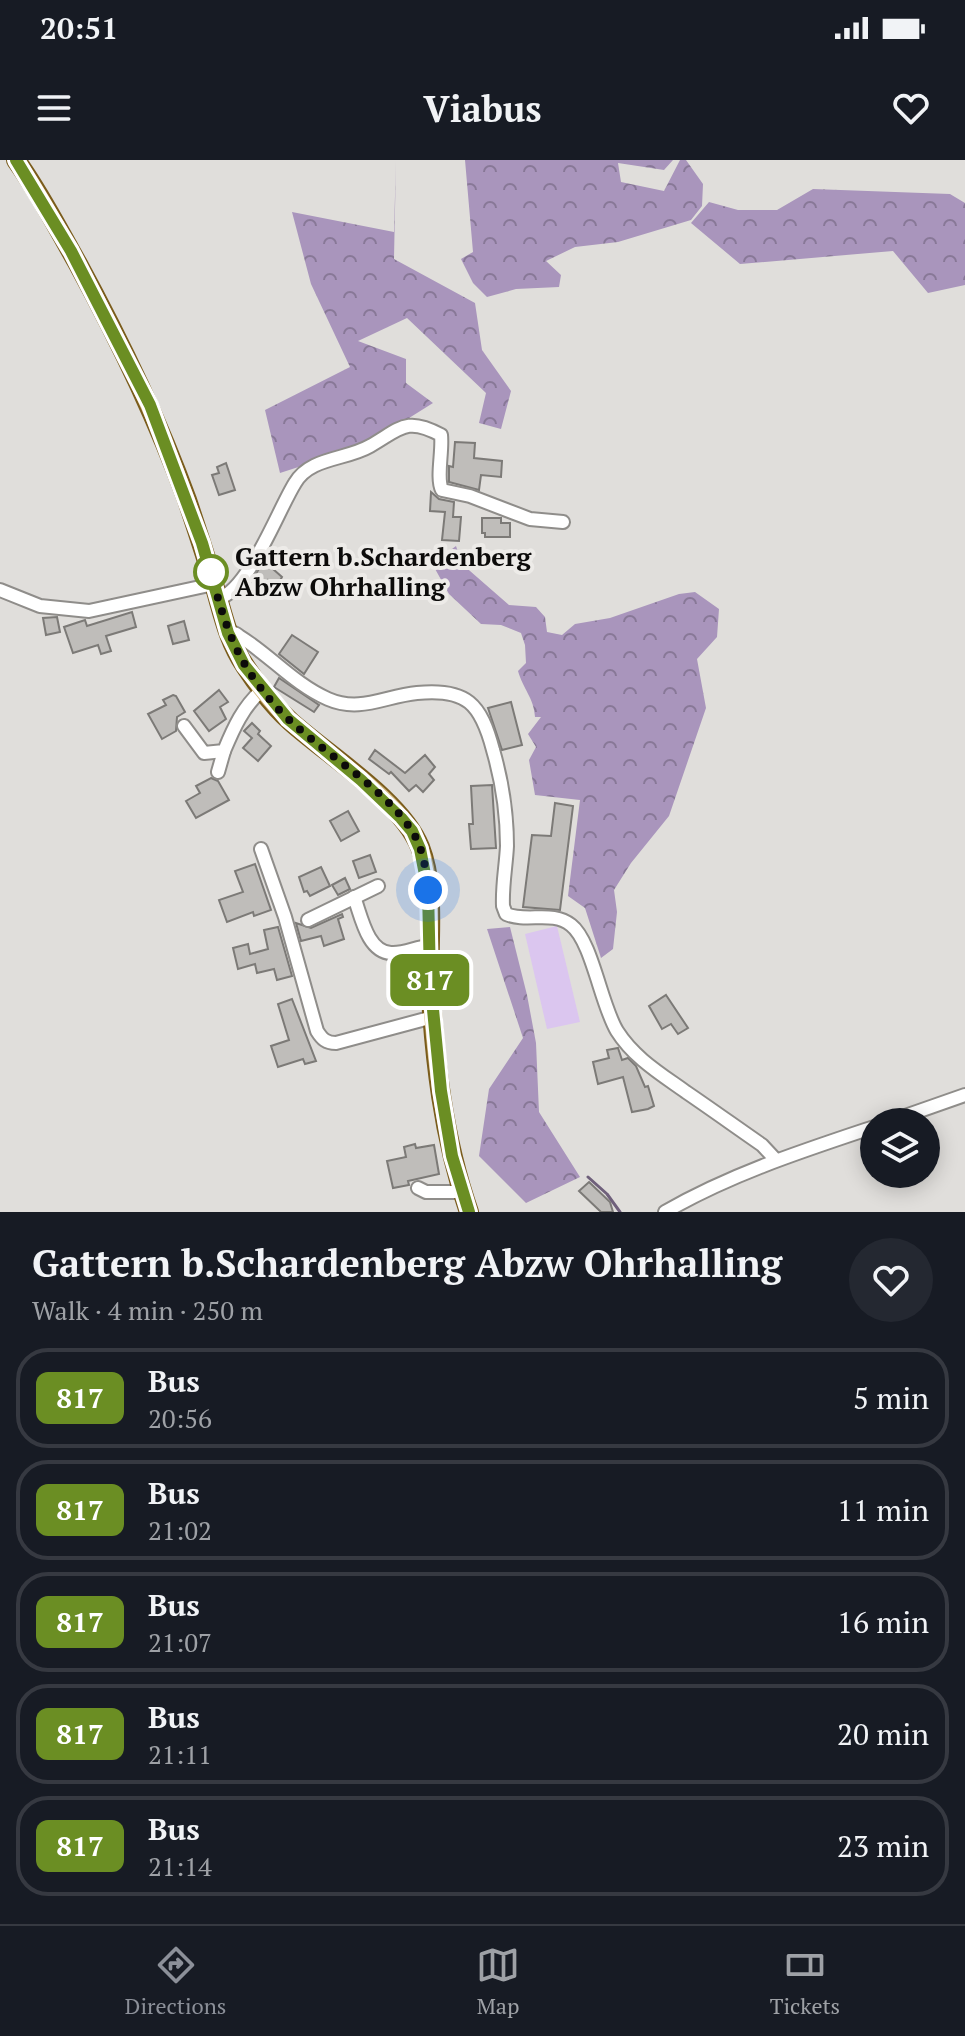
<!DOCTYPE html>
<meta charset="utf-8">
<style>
:root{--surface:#171b24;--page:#242831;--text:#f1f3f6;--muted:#9ea1a6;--line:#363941;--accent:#8c9099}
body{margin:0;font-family:"PT Serif",serif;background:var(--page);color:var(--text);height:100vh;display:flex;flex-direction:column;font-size:30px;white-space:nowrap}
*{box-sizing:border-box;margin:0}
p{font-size:26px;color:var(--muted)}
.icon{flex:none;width:44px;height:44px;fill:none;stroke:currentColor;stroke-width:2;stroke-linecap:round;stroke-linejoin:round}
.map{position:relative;height:1052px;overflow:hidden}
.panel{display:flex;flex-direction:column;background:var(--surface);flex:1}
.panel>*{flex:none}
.badge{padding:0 16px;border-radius:12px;font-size:28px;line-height:52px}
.buttons{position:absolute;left:860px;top:948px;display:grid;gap:16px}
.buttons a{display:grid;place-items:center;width:80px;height:80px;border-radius:50%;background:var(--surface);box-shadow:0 4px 20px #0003;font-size:40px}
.you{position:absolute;width:40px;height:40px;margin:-20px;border:6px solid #fff;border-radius:50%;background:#1a73e8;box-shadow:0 0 0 12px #1a73e833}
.map>.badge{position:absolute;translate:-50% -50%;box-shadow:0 0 0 4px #fff}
.round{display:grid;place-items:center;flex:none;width:84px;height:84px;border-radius:42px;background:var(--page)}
.head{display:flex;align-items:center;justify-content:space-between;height:136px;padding:0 32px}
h1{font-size:38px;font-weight:700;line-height:60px}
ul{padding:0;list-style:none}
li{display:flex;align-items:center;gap:24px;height:100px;margin:0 16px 12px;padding:0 16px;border:4px solid var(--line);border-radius:32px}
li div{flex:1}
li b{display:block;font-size:30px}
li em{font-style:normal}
li .badge{min-width:88px;font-weight:700;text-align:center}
.status{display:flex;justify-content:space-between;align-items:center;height:56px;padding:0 40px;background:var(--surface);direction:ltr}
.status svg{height:22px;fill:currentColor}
header{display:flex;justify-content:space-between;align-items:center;height:104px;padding:0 32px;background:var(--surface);font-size:36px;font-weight:700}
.menu{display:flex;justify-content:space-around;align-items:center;height:112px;border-top:2px solid var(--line);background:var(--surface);font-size:22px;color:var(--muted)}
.menu a{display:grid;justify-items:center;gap:4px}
.menu .on{color:var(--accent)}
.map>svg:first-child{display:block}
</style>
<div class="status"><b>20:51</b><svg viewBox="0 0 49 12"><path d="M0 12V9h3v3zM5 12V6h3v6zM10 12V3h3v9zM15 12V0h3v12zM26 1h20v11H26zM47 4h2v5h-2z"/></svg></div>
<header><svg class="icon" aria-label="menu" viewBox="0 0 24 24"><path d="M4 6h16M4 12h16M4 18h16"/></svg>Viabus<svg class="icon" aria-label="heart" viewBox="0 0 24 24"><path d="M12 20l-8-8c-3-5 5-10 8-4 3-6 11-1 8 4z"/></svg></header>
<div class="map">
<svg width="965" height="1052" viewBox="0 0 965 1052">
<defs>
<pattern id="forest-crowns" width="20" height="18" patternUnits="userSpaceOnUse" patternTransform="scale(2)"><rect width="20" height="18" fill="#a995bc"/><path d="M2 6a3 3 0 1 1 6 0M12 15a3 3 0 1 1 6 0" fill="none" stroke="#887897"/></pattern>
</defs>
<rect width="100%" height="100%" fill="#e0dedb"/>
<g fill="url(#forest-crowns)">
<polygon points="396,0 394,99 475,143 482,190 511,231 501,269 479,263 486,233 407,158 358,181 406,199 406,223 433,243 366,285 280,313 265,250 350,207 311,124 292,52 394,72"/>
<polygon points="465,0 673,0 664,10 618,3 621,22 664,31 680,0 686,0 703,24 702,46 691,60 618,82 575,87 546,101 561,115 559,127 516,129 487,137 473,123 461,99 473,92"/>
<polygon points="813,29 950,34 965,43 965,125 928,133 893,91 740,104 691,63 709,42 738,50 777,50"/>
<path d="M 456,386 L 462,404 L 509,445 L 536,447 L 545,457 L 547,472 L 562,475 L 575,464 L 610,458 L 679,434 L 695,432 L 719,449 L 717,477 L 697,499 L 706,548 L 669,656 L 631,703 L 614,730 L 617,752 L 613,789 L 601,798 L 585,748 L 568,736 L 580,640 L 535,635 L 529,600 L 536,587 L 528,574 L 541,557 L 535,557 C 534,538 523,529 518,511 L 526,503 L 525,485 L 521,473 L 501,465 L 481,464 L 449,434 L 424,389 L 440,398 Z"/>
<polygon points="510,767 527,835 536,883 539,952 580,1017 526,1043 479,996 489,929 523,878 487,769"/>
</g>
<polygon fill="#dbc6ef" points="557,766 580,862 547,869 525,774"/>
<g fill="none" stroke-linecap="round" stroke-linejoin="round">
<polyline stroke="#6f607b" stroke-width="3" points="588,1017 607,1034 620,1052"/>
</g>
<g fill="#bfbdba" stroke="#7c7a77" stroke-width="2">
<polygon points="455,282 475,283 474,298 502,301 501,317 481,315 479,330 449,322 449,306 453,307"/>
<polygon points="226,303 235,330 219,335 212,315 219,313 217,307"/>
<polygon points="431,332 439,339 454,342 453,357 461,357 459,381 442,380 445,352 430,351"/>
<polygon points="482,358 501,358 501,363 510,363 510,377 485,377 485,373 482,373"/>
<polygon points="264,401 282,417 277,426 268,420 262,430 250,423"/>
<polygon points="132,452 136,467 106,476 111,491 101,494 98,485 73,493 64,467 85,460 87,466"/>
<polygon points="57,457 60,472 46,475 43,458"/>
<polygon points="184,461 189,480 173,484 168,466"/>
<polygon points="292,475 318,492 304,514 279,494"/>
<polygon points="279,518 319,545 314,552 274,527"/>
<polygon points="219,530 228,542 220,547 226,559 209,571 194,551"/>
<polygon points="173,535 176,536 185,552 177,557 176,571 162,579 148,554 166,545 163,540"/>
<polygon points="511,542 522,585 502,590 488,548"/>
<polygon points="252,563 260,571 258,574 271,586 258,601 243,588 252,578 244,571"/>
<polygon points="375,590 405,613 425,595 435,607 429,614 434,620 423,632 416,625 409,631 391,612 389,614 369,599"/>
<polygon points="211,618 218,621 229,640 196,658 186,641 200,633 196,626"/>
<polygon points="492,625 496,688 471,689 469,664 473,664 471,626"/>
<polygon points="555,643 573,646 560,750 523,747 532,675 551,676"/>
<polygon points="348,651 359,671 341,681 330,661"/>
<polygon points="370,695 376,712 359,718 353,701"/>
<polygon points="255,704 271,750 254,756 253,752 227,762 219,740 243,732 235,711"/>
<polygon points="321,707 330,726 310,736 307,731 304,732 299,717"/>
<polygon points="345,718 350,729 338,735 332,725"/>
<polygon points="342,754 343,757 338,759 344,779 324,786 321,776 301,781 296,763 311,768"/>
<polygon points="278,767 292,816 277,820 274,809 257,813 255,804 238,809 233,788 248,784 250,794 268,789 264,770"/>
<polygon points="666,835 688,868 678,874 671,864 662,869 649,846"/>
<polygon points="292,839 316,901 305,904 303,899 278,907 271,886 289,880 278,844"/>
<polygon points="618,888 622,900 628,898 636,906 645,927 648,926 654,946 648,949 632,952 623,917 598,924 593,902 609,898 607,890"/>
<polygon points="415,984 416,988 434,985 439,1014 408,1021 409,1025 393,1028 387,1001 406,997 404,987"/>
<polygon points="589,1022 610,1042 613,1052 601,1052 579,1031"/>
</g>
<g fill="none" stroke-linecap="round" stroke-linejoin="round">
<g stroke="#8f8d8a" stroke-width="16">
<g id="minor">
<polyline points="0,430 40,446 89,451 214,424"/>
<path d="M 218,439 C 249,430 278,350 295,323 C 310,297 346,300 370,286 C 400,269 406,256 441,275 C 443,291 436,318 442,330 L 470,336 L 530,359 L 563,362"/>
<path d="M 228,473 C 234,473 234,472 239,476 C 270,495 294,524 328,539 C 360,553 385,536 417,533 C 467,528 481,544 493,590 C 502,621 507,653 507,686 C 506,706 502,726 503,746 L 506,754 C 527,763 552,750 571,765 C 592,781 601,845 617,871 C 634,898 661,914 686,932 C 711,949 736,967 762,985 L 776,1000"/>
<path d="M 184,566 L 204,593 L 224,591 C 234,567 243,547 262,530"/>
<polyline points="218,612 224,591"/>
<path d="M 261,689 L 285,757 L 317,871 C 322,879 326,883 336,883 L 433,857"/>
<path d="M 354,737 C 361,755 367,792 391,793 C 404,794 416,787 429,786"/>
<polyline points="308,760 378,726"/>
<polyline points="888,962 965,935"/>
<polyline points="418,1028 426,1032 462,1032"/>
<path d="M 665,1052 C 731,1014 802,991 874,967"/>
</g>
</g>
<g stroke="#7a5c1c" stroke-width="20">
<path id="major" d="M 16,0 C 40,33 58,69 78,104 C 120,181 157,258 187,340 C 196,367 205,394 213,421 C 222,450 227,480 245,506 C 258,526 273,546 291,562 C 329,596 401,640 420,687 C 436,728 428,777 430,820 C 434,897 443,978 469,1052"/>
</g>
<use href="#minor" stroke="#fff" stroke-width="12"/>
<use href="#major" stroke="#d3b77c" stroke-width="16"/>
</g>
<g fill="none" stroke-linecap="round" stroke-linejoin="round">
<g stroke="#fff" stroke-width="18">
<polyline id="line" points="16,0 71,91 150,245 202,383 228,473 244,505 288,559 361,620 401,658 412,671 420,689 428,730 430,819 441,931 452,996 469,1052"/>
</g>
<use href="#line" stroke="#6b8e23" stroke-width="12"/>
<path stroke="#0c0b0a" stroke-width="8" stroke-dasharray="0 14.4" d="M 211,412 L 208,404 C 225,461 231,494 272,542 C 311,588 380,621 412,671 C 423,688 426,709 428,730"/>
</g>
<circle fill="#fff" stroke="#6b8e23" stroke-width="4" cx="211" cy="412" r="16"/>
<g text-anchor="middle" stroke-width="8" stroke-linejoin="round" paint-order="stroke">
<g font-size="26" font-weight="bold" fill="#0c0b0a" stroke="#edebe8" text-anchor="start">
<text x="235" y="406">Gattern b.Schardenberg<tspan x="235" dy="30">Abzw Ohrhalling</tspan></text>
</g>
</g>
</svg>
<div class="buttons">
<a><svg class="icon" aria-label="layers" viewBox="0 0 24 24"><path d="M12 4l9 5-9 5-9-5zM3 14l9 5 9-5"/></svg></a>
</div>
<div class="you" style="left:428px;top:730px"></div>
<b class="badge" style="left:430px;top:820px;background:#6b8e23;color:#fff">817</b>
</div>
<section class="panel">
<div class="head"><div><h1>Gattern b.Schardenberg Abzw Ohrhalling</h1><p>Walk · 4 min · 250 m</p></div><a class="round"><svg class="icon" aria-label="heart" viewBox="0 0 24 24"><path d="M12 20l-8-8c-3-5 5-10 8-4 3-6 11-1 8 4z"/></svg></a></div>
<ul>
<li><span class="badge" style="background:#6b8e23;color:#fff">817</span><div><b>Bus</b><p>20:56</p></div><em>5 min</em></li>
<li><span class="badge" style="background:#6b8e23;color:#fff">817</span><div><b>Bus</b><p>21:02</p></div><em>11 min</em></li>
<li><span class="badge" style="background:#6b8e23;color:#fff">817</span><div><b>Bus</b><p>21:07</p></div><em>16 min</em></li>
<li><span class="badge" style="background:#6b8e23;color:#fff">817</span><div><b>Bus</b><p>21:11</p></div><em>20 min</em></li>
<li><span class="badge" style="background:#6b8e23;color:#fff">817</span><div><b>Bus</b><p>21:14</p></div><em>23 min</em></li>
</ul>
</section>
<nav class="menu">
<a class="on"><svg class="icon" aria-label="directions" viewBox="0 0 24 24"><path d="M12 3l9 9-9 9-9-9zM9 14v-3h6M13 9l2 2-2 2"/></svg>Directions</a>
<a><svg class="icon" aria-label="map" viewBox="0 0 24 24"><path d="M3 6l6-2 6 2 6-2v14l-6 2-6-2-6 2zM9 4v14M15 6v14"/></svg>Map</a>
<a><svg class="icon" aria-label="tickets" viewBox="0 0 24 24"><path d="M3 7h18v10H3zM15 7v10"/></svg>Tickets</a>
</nav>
